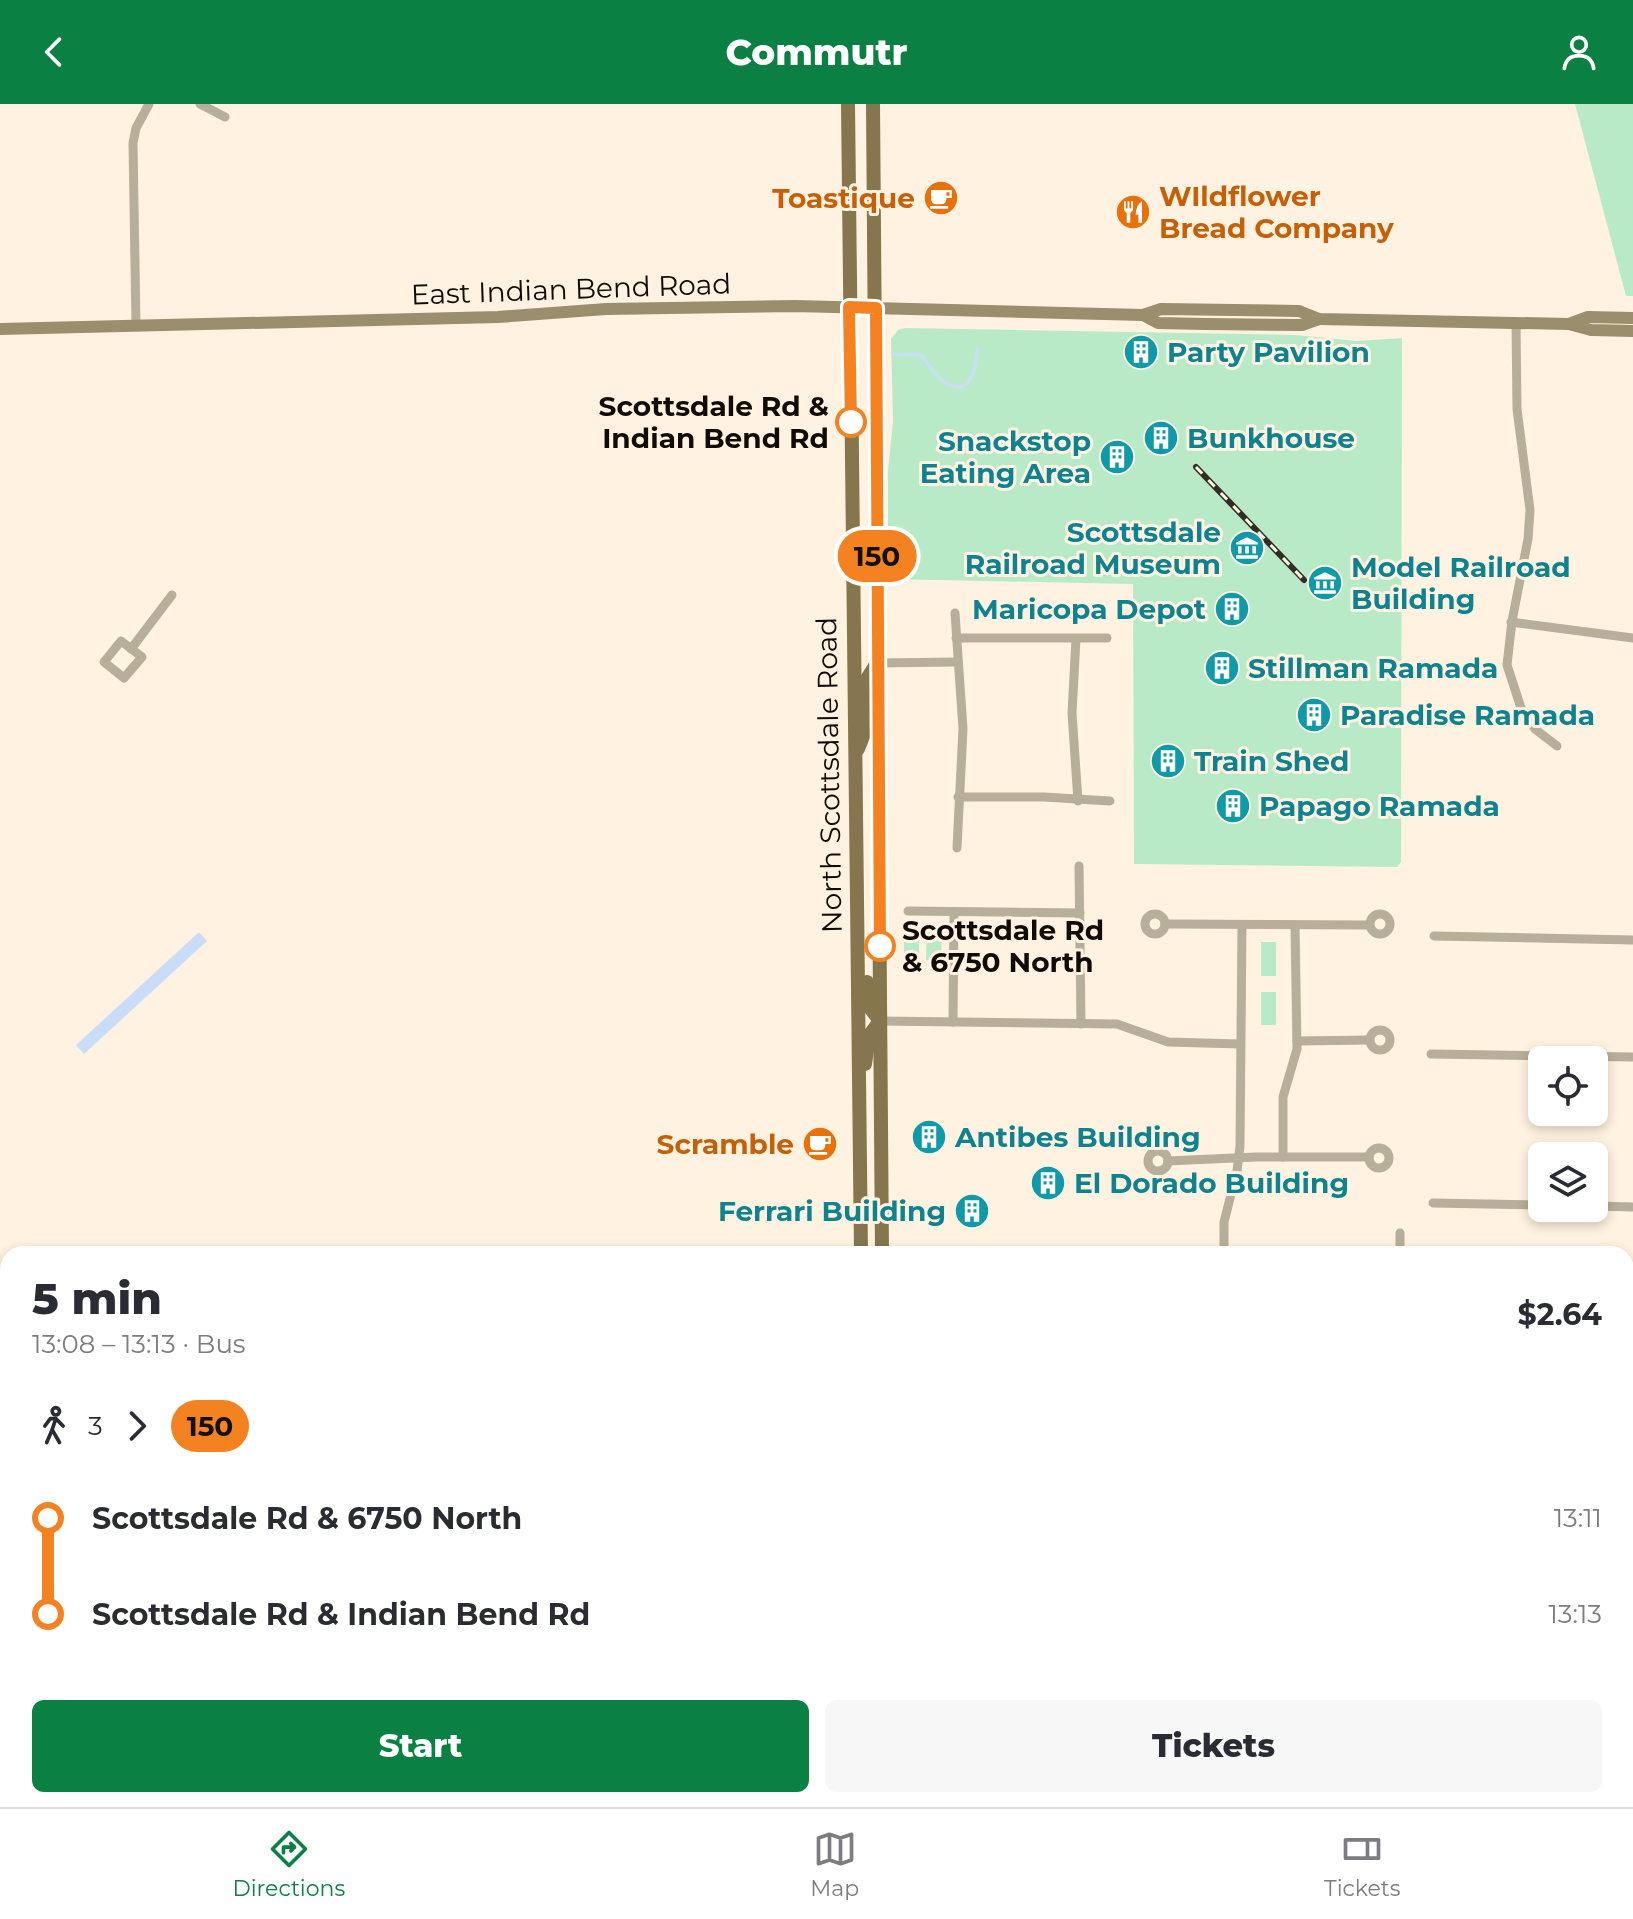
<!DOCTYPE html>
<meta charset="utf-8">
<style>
:root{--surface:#fff;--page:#f7f7f7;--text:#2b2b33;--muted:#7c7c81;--line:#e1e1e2;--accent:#0b8043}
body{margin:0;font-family:Montserrat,sans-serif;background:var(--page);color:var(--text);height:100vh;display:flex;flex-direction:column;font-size:30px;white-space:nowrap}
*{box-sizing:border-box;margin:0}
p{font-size:26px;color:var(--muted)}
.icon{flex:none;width:44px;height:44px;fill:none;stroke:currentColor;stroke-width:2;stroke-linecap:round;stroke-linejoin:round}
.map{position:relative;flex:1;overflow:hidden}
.side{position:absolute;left:0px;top:1142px;width:1634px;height:562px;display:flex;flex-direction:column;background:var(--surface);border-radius:24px 24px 0 0;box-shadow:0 4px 12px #0003}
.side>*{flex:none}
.badge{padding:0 16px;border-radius:26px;font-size:28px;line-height:52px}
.fabs{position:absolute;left:1528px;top:942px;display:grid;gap:16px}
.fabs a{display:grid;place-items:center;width:80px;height:80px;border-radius:12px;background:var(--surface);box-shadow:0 4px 12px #0003;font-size:40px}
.map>.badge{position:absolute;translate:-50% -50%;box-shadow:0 0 0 4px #fff}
.legs{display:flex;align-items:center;gap:12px;height:88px;padding:0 32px;font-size:26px}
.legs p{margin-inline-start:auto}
.overview{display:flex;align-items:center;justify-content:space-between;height:136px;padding:0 32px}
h1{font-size:44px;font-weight:800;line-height:60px}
.button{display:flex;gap:16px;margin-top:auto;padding:16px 32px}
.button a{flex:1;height:92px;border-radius:12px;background:var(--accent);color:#fff;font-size:32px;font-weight:800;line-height:92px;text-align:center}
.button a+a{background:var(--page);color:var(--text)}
ul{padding:0 32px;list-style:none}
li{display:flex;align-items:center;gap:28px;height:96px;font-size:30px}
li i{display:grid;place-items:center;width:12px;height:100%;margin:0 10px;background:currentColor}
li i::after{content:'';width:20px;height:20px;margin:-10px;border:6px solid;border-radius:50%;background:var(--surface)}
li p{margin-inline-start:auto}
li:first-child i{background:linear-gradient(#0000 50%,currentColor 0)}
li:last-child i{background:linear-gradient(currentColor 50%,#0000 0)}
header{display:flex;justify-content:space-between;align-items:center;height:104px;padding:0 32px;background:var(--accent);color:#fff;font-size:36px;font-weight:800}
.dock{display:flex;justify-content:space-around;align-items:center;height:112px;border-top:2px solid var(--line);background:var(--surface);font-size:22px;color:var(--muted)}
.dock a{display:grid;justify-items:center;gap:4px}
.dock .on{color:var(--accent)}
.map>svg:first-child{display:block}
</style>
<header><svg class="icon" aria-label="back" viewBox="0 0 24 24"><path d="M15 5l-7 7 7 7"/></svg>Commutr<svg class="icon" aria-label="person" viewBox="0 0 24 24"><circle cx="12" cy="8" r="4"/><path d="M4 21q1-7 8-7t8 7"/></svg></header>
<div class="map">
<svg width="1633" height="1703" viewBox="0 0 1633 1703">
<rect width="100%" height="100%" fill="#fff2e1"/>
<g fill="#b9eac8">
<polygon points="1575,0 1633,0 1633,192 1626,192"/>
<polygon points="905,224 1295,231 1357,237 1402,234 1401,758 1397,763 1134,760 1133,480 888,475 888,367 893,317 891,235 898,226"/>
<polygon points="919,822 919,856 904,856 904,822"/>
<polygon points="927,823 942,823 941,856 926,856"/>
<rect x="1261" y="838" width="15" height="34"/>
<rect x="1261" y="888" width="15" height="33"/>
</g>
<polygon fill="#caddf8" points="199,828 207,837 84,950 76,941"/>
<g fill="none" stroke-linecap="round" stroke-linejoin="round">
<path stroke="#caddf8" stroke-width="3" d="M 893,250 L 921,251 C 928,259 933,269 942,276 C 970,297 977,265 977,244"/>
<g stroke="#b7af99" stroke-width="9">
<polyline points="200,0 225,13"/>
<polyline points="1516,219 1517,305 1530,406 1528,435 1512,517 1507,561 1521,604 1535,625 1557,642"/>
<polyline points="136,221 133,39 136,24 149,0"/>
<polyline points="955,509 963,625 957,744"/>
<polyline points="1511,518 1633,534"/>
<polyline points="956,534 1107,534"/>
<polyline points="1076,535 1072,609 1078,697"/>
<polygon points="121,537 142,553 124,574 104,558"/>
<polyline points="131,545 172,491"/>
<polyline points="877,559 957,558"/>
<polyline points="958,693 1044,693 1110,697"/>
<polyline points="1079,762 1081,920"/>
<polyline points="908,807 1080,809"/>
<circle cx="1155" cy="820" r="10"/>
<circle cx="1380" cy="820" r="10"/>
<polyline points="1165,820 1369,821"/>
<polyline points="1434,832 1633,836"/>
<polyline points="880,917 1117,920 1168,938 1240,940"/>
<polyline points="953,918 954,808"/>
<circle cx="1380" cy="936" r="10"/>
<polyline points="1297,937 1369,936"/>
<polyline points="1431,950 1633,953"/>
<circle cx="1379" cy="1054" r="10"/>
<circle cx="1158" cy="1057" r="10"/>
<polyline points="1283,1053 1283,993 1297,945 1295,821"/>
<polyline points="1168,1057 1256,1053 1369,1053"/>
<polyline points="1433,1099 1542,1101"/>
<polyline points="1594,1102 1633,1103"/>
<polyline points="1400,1129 1400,1150"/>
<polyline points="1224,1150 1224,1118 1237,1067 1240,1042 1242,821"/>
<polyline points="1626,1221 1633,1221"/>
<polyline points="1626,1530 1633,1530"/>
<polyline points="1126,1703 1126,1696"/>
<polyline points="1391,1703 1391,1696"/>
</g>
<g stroke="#9a8e6d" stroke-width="12">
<polyline points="1143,211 1158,219 1206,220 1302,221 1319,215"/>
<polyline points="1569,220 1588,213 1633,214"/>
<polyline points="0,225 498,213 606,205 795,202 1143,211 1161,205 1299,207 1319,215 1569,220 1591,226 1633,227"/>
<polyline points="0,1309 8,1309"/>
<polyline points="1626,1310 1633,1311"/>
<polyline points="0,1324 8,1324"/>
</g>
<g stroke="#85764d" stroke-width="14">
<polyline points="848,0 861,1150"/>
<polyline points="873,0 882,1150"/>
<polyline points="858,645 865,627 865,578 877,559"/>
<polyline points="867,878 868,901 880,917"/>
<polyline points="865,960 869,932 880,917"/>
<polyline points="848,1703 848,1696"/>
<polyline points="872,1703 873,1696"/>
</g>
<g stroke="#322c24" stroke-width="6">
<polyline id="rail" points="1196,363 1304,476"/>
</g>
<use href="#rail" stroke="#fff2e1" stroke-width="3" stroke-dasharray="9" stroke-linecap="butt"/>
</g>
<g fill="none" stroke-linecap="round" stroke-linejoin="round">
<g stroke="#fff" stroke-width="18">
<polyline id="line-1" points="851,318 849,203 876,204 880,842"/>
</g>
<use href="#line-1" stroke="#f58220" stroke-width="12"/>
</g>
<defs>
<g id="cafe-disc" transform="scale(1.8)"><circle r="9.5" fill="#e8710a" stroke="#fff2e1"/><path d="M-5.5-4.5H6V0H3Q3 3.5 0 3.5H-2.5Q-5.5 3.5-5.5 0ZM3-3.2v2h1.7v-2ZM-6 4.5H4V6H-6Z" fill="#fff"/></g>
<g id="restaurant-disc" transform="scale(1.8)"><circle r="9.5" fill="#e8710a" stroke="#fff2e1"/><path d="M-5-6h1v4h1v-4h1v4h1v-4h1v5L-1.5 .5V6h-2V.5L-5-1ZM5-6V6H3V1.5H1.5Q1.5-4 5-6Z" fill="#fff"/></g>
<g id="building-disc" transform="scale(1.8)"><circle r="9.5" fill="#0f9aa8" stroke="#fff2e1"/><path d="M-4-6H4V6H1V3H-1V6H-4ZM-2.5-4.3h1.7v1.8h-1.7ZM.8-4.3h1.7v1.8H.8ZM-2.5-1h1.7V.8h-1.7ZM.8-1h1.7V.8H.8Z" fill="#fff"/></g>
<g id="museum-disc" transform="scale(1.8)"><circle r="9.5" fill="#0f9aa8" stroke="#fff2e1"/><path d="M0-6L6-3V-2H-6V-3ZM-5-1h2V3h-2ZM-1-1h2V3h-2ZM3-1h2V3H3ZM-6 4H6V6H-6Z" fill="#fff"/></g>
</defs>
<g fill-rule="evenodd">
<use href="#cafe-disc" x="941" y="94"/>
<use href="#restaurant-disc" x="1133" y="108"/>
<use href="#building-disc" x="1141" y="248"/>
<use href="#building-disc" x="1161" y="334"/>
<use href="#building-disc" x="1117" y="353"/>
<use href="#museum-disc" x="1247" y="444"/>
<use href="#museum-disc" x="1325" y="479"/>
<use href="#building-disc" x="1232" y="505"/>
<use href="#building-disc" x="1222" y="564"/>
<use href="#building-disc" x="1314" y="611"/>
<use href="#building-disc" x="1168" y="657"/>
<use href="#building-disc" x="1233" y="702"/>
<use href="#building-disc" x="929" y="1033"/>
<use href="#cafe-disc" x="820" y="1040"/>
<use href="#building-disc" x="1048" y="1079"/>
<use href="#building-disc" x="972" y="1107"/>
</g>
<g fill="#fff" stroke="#f58220" stroke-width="4">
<circle cx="851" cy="318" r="14"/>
<circle cx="880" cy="842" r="14"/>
</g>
<g text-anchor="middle" stroke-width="6" stroke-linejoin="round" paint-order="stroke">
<g font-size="28" font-weight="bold" fill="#c56008" stroke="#fff2e1" text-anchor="end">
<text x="1159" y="102" text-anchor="start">WIldflower<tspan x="1159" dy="32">Bread Company</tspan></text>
<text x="915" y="104">Toastique</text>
<text x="794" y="1050">Scramble</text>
</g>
<g font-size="28" fill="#100b05" stroke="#fff2e1">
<text transform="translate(571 185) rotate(-2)" y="10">East Indian Bend Road</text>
<text transform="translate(829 671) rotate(-91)" y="10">North Scottsdale Road</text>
</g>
<g font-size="28" font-weight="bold" fill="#0d838f" stroke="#fff2e1" text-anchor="start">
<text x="1167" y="258">Party Pavilion</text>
<text x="1187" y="344">Bunkhouse</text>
<text x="1091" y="347" text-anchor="end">Snackstop<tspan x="1091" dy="32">Eating Area</tspan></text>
<text x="1221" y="438" text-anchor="end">Scottsdale<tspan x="1221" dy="32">Railroad Museum</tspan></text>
<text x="1351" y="473">Model Railroad<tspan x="1351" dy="32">Building</tspan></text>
<text x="1206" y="515" text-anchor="end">Maricopa Depot</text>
<text x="1248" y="574">Stillman Ramada</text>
<text x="1340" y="621">Paradise Ramada</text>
<text x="1194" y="667">Train Shed</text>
<text x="1259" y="712">Papago Ramada</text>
<text x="955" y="1043">Antibes Building</text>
<text x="1074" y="1089">El Dorado Building</text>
<text x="946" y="1117" text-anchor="end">Ferrari Building</text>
</g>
<g font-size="28" font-weight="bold" fill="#100b05" stroke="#fff2e1" text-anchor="end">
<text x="829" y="312">Scottsdale Rd &amp;<tspan x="829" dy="32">Indian Bend Rd</tspan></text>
<text x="902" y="836" text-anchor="start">Scottsdale Rd<tspan x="902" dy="32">&amp; 6750 North</tspan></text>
</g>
</g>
</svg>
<div class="fabs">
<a><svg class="icon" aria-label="locate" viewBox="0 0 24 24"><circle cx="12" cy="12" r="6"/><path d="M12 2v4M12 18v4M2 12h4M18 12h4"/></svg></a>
<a><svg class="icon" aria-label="layers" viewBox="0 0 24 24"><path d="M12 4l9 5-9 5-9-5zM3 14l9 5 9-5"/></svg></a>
</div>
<b class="badge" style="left:877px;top:452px;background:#f58220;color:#111">150</b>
<section class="side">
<div class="overview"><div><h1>5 min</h1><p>13:08 – 13:13 · Bus</p></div><b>$2.64</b></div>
<div class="legs"><svg class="icon" aria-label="walk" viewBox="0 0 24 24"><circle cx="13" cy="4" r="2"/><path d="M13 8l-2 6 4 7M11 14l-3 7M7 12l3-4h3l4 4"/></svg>3<svg class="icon" aria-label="forward" viewBox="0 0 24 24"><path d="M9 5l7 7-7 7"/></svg><b class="badge" style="background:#f58220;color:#111">150</b></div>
<ul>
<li><i style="color:#f58220"></i><b>Scottsdale Rd &amp; 6750 North</b><p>13:11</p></li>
<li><i style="color:#f58220"></i><b>Scottsdale Rd &amp; Indian Bend Rd</b><p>13:13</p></li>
</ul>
<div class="button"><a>Start</a><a>Tickets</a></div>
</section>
</div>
<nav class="dock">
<a class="on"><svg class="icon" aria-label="directions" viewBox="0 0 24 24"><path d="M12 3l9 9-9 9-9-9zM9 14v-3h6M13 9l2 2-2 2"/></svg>Directions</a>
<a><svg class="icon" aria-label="map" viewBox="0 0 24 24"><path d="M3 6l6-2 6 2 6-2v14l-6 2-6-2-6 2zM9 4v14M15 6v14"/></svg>Map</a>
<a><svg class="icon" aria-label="tickets" viewBox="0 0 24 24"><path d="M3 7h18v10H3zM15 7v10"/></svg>Tickets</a>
</nav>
